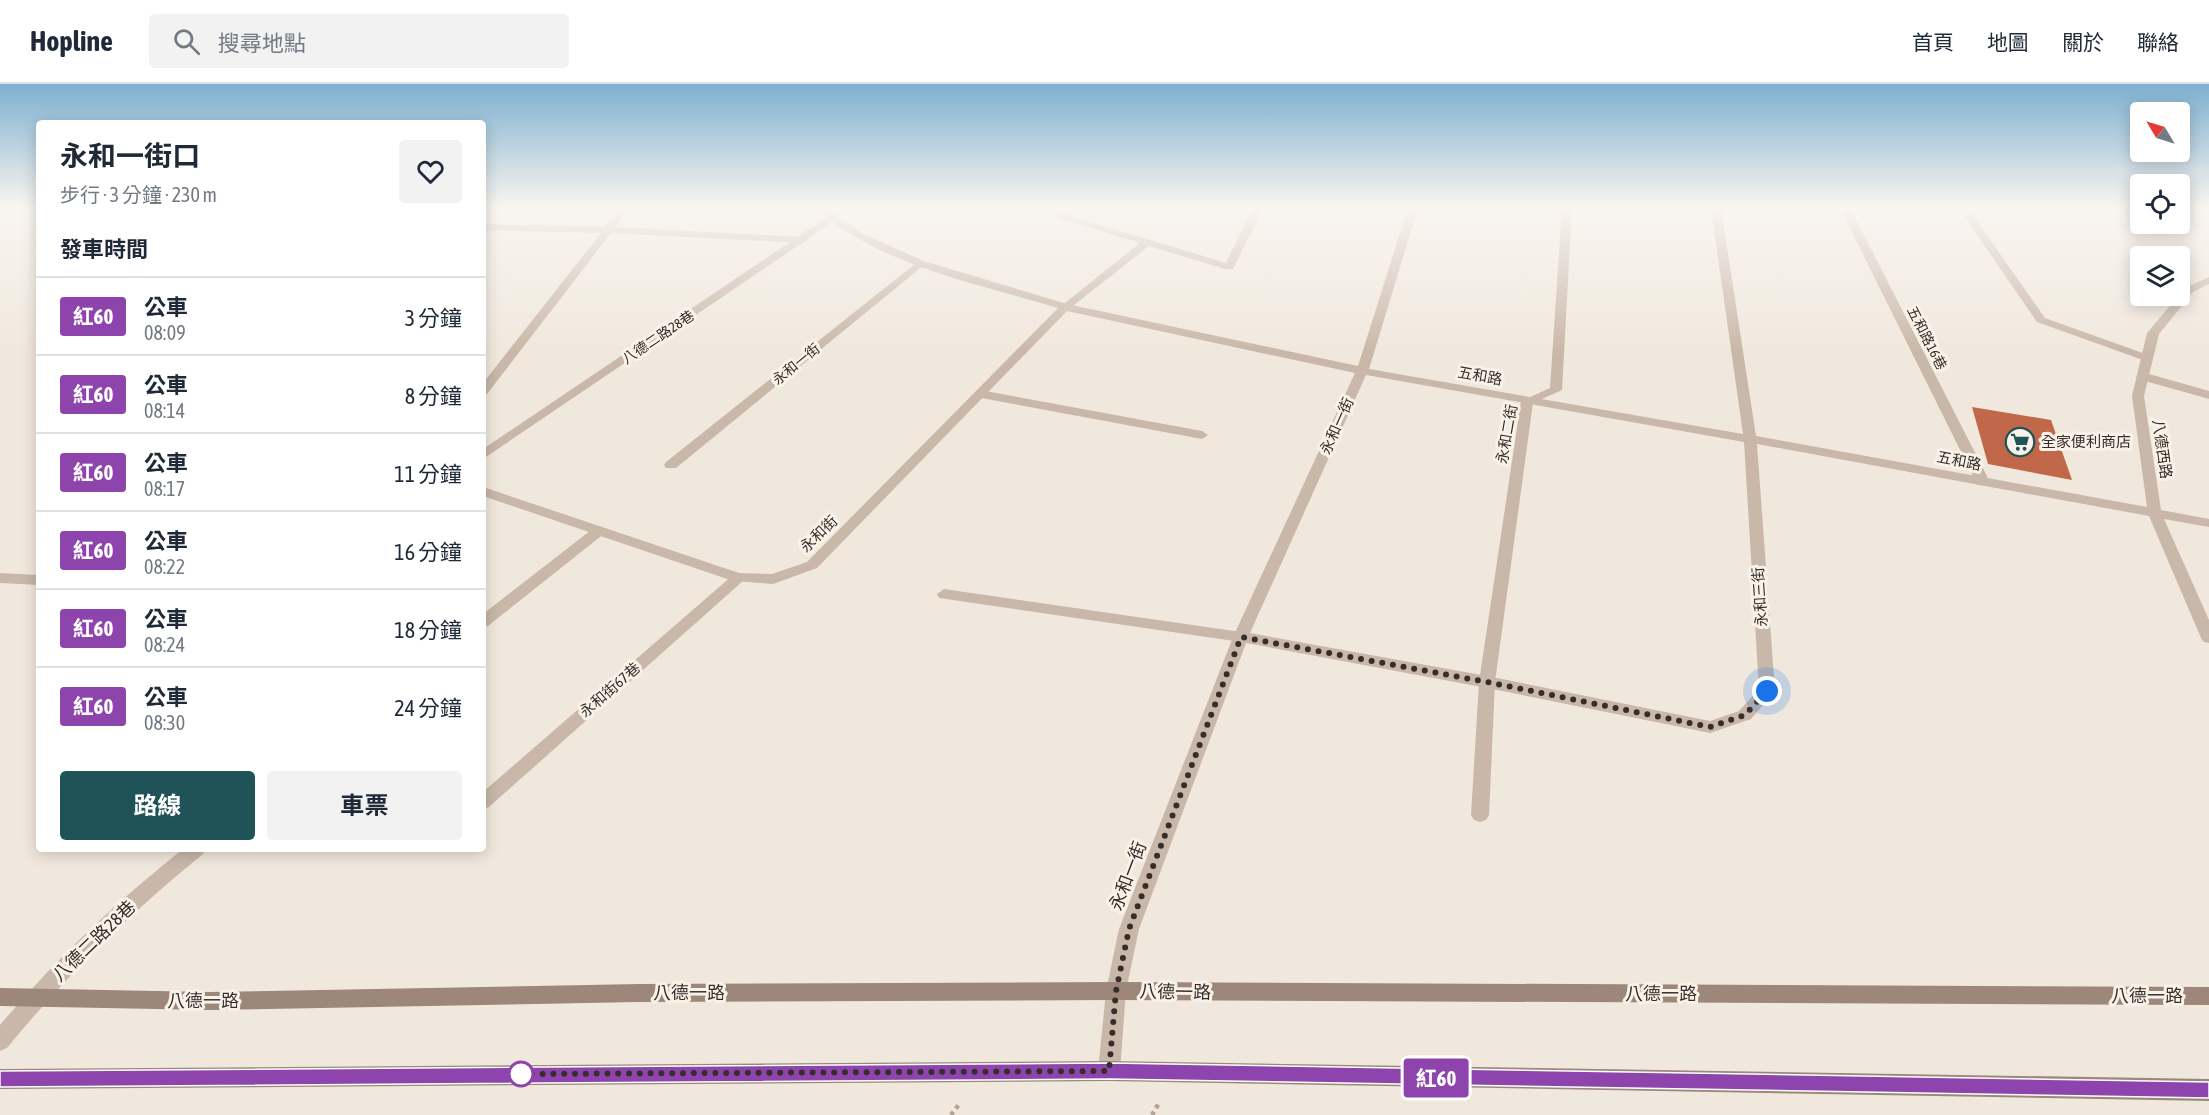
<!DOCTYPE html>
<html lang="zh-TW">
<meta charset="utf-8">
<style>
:root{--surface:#fff;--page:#f2f2f3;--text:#1f2937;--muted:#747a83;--line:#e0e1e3;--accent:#205357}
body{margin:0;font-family:"Asap Condensed","Noto Sans TC",sans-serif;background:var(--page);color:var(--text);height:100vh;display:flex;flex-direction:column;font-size:22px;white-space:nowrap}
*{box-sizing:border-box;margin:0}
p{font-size:20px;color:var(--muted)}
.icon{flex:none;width:33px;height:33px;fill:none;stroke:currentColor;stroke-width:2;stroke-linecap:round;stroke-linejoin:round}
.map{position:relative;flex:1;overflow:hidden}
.details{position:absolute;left:36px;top:36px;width:450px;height:732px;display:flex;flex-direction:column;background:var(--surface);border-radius:6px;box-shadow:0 3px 15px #0003}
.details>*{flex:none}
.badge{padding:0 12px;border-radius:4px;font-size:21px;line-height:39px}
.needle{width:39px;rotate:308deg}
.buttons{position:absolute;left:2130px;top:18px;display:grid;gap:12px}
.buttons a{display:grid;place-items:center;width:60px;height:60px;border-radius:6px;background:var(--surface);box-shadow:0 3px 15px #0003;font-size:30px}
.you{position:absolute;width:30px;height:30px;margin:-15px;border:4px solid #fff;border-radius:50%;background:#1a73e8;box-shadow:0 0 0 9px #1a73e833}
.map>.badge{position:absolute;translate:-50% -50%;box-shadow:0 0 0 3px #fff}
h2{padding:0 24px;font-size:22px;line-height:54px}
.round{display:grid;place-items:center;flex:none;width:63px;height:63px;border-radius:6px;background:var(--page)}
.head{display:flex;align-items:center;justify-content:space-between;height:102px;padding:0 24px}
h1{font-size:28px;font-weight:700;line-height:45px}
.button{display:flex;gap:12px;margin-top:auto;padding:12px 24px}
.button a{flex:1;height:69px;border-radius:6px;background:var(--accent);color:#fff;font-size:24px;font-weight:700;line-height:69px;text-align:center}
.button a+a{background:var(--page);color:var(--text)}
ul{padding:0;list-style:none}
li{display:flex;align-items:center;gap:18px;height:78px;padding:0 24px;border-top:2px solid var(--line)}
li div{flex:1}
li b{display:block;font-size:22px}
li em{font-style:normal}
li .badge{min-width:66px;font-weight:700;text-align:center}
header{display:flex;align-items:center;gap:36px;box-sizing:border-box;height:84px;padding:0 30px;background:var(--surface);border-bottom:2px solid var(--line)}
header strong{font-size:28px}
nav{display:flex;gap:33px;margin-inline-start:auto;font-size:21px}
.search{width:420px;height:54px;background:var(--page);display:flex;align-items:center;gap:15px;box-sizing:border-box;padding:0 21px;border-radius:6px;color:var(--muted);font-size:22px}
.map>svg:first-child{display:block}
</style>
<header>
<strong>Hopline</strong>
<div class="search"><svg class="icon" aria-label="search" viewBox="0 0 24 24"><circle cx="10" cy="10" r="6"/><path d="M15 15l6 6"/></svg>搜尋地點</div>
<nav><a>首頁</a><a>地圖</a><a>關於</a><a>聯絡</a></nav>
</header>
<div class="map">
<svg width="2209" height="1031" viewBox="0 0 2209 1031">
<rect width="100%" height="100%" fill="#f1e8dd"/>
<polygon fill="#c1684b" points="1972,323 2051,336 2072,396 1988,380"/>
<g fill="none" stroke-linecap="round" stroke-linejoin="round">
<g stroke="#b5a294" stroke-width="4.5" stroke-dasharray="4 4" stroke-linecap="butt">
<polyline points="951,1031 960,1019"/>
<polyline points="1152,1031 1159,1019"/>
</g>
<g fill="#c9b8a9" fill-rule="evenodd">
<polygon points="483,124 491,124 483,129"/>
<polygon points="620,124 630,124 615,143 803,153 808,156 803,159 611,149 487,310 483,311 483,299 601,149 483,146 483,140 605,143"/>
<polygon points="1253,124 1263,124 1233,185 1225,185 1149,162 1069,225 1065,226 1060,223 1140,159 1058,134 1058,130 1064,130 1226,179"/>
<polygon points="1562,124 1572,124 1562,306 1533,319 1495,598 1489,731 1486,736 1480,738 1474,736 1471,731 1479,598 1521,317 1550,304"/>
<polygon points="1840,124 1850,124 1990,398 1988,401 1978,401 1976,398"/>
<polygon points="1966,130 1972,130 2045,234 2151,272 2151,276 2143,276 2037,238 1964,132"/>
<polygon points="920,176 925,179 924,181 676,384 666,384 664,381 666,378"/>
<polygon points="2142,288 2209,307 2209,315 2138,295 2136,292"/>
<polygon points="980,306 1202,347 1208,351 1202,355 976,313 974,310"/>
<polygon points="600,442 607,446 605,449 488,542 483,543 483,530 595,443"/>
<polygon points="0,489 39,491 39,501 0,499"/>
<polygon points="738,489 745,494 743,497 489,723 483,725 483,708 733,491"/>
<polygon points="944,505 1241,548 1246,549 1249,553 1246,557 1241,558 939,514 937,510"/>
<path d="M 183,765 L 205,765 L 203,770 C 131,828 66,892 7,964 L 0,967 L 0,941 C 55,876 116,818 183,765 Z"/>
</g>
<path fill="#c9b8a9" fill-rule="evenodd" d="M 815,124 L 826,124 L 861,149 L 924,177 L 1067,220 L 1358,282 L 1408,124 L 1418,124 L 1369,285 L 1743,350 L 1711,124 L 1721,124 L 1756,352 L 2147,423 L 2132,312 L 2147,249 L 2185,204 L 2209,193 L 2209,200 L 2193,208 L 2159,250 L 2144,312 L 2161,426 L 2209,435 L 2209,443 L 2164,435 L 2209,536 L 2209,559 L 2204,558 L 2201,554 L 2149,432 L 1757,360 L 1775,607 L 1751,635 L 1710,649 L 1487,604 L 1246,559 L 1139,845 L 1126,907 L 1120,987 L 1117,994 L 1109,997 L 1101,994 L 1098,987 L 1106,907 L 1119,845 L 1233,553 L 1355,289 L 1067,227 L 817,484 L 773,500 L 733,497 L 483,412 L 483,403 L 739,489 L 772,490 L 807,478 L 1058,224 C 982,201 897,185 833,138 L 483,375 L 483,365 L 827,133 ZM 1366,291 L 1744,358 L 1759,605 L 1739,627 L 1710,637 L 1487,592 L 1250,549 Z"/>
<g fill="#9d877b" fill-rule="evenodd">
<polygon points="1116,898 2209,903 2209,921 1116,916 639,918 209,926 0,922 0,904 209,908 639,900"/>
<polygon points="1109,977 2209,995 2209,1017 1109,997 0,1005 0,985"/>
</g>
</g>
<linearGradient id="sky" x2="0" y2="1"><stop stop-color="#7db0d0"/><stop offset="0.46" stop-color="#f9f5f0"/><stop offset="1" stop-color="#f9f5f0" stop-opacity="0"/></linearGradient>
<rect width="2209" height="268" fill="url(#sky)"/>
<polygon fill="#8e44ad" stroke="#fff" stroke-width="1.5" points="1109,979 2209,998 2209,1014 1109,995 0,1003 0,987"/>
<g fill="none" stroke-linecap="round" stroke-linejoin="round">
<polyline stroke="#372d29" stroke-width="6" stroke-dasharray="0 10.8" points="521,990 1109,987 1116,907 1129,845 1241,553 1487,598 1710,643 1745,631 1767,607"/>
</g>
<defs>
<g id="supermarket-ring" transform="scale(1.5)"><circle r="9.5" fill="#f9f2e9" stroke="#205357" stroke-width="1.5"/><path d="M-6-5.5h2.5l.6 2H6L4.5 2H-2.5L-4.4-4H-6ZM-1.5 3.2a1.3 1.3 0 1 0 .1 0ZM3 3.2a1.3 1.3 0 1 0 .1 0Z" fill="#205357"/></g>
</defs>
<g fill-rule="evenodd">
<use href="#supermarket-ring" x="2020" y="358"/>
</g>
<circle fill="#fff" stroke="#8e44ad" stroke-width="3" cx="521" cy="990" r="12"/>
<g text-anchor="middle" stroke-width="6" stroke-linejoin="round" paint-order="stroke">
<g font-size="14" fill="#372d29" stroke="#f9f2e9">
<text transform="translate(658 253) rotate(-34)" y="5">八德二路28巷</text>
<text transform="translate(1927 254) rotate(63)" y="5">五和路16巷</text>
<text transform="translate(796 280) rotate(-39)" y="5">永和一街</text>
</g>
<g font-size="15" fill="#372d29" stroke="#f9f2e9">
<text transform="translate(1480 292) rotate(10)" y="5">五和路</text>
<text transform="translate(1337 342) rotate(-66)" y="5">永和一街</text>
<text transform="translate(1507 350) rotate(-80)" y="5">永和二街</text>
<text transform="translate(2162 365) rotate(82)" y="5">八德西路</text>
<text transform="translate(1959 377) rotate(11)" y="5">五和路</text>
<text transform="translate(819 450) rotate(-44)" y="5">永和街</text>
<text transform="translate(1760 513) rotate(-94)" y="5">永和三街</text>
<text transform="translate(610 606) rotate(-41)" y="5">永和街67巷</text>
</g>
<g font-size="15" fill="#372d29" stroke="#f9f2e9" text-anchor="start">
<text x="2041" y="363">全家便利商店</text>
</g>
<g font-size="18" fill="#372d29" stroke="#f9f2e9">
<text transform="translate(1128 792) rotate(-69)" y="6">永和一街</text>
<text transform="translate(94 857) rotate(-44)" y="6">八德二路28巷</text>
<text transform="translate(1175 908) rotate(1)" y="6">八德一路</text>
<text x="689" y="915">八德一路</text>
<text x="1661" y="916">八德一路</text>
<text x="2147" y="918">八德一路</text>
<text x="203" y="923">八德一路</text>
</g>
</g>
</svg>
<div class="buttons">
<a><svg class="needle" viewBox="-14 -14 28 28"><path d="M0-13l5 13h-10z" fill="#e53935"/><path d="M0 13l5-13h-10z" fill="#747a83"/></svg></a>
<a><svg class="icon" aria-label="locate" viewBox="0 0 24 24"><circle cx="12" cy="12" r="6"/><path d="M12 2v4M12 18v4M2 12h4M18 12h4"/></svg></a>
<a><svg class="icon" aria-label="layers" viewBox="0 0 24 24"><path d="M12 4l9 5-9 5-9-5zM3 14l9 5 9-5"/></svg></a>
</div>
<div class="you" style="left:1767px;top:607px"></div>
<b class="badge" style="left:1436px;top:994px;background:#8e44ad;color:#fff">紅60</b>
<section class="details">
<div class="head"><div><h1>永和一街口</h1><p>步行 · 3 分鐘 · 230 m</p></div><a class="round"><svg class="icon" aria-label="heart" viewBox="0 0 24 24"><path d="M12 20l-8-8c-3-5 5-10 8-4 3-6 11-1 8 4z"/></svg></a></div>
<h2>發車時間</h2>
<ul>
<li><span class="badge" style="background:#8e44ad;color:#fff">紅60</span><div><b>公車</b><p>08:09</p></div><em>3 分鐘</em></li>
<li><span class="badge" style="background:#8e44ad;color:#fff">紅60</span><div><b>公車</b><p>08:14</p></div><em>8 分鐘</em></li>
<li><span class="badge" style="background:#8e44ad;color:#fff">紅60</span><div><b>公車</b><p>08:17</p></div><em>11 分鐘</em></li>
<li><span class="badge" style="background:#8e44ad;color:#fff">紅60</span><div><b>公車</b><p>08:22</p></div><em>16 分鐘</em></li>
<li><span class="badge" style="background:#8e44ad;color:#fff">紅60</span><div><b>公車</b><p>08:24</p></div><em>18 分鐘</em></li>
<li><span class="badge" style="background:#8e44ad;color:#fff">紅60</span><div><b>公車</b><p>08:30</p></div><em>24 分鐘</em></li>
</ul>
<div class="button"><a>路線</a><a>車票</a></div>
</section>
</div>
